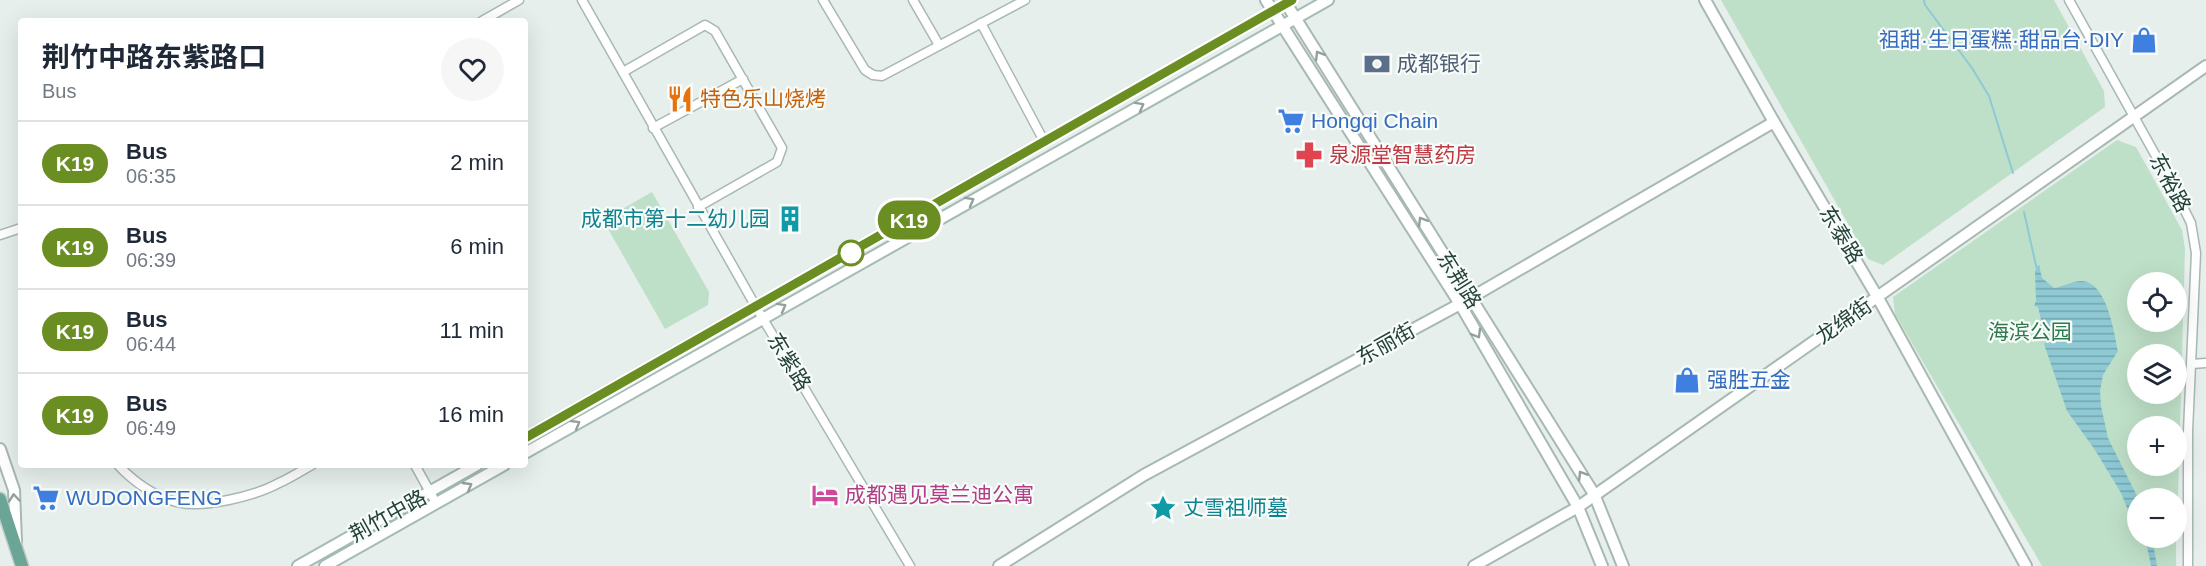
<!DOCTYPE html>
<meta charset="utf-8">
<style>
:root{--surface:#fff;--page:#f6f6f7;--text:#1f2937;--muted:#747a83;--line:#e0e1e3}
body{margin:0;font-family:Helvetica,"Noto Sans SC",sans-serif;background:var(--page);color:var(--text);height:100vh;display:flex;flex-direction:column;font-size:22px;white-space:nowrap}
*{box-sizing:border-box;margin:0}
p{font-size:20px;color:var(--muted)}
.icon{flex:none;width:33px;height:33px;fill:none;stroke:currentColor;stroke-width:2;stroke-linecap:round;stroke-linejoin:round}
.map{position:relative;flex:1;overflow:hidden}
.side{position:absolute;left:18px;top:18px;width:510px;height:450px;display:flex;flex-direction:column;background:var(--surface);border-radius:6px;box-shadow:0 6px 24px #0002}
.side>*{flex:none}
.badge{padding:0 12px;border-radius:20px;font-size:21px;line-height:39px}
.fabs{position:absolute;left:2127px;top:272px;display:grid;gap:12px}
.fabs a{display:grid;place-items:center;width:60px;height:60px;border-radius:50%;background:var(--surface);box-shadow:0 6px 24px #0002;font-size:30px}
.map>.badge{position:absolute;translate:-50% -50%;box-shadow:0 0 0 3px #fff}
.round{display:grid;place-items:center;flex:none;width:63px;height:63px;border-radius:32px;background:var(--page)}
.summary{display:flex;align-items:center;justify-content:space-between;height:102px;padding:0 24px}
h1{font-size:28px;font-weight:700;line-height:45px}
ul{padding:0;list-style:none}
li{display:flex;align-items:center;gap:18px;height:84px;padding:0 24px;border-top:2px solid var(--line)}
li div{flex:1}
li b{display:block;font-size:22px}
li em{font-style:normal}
li .badge{min-width:66px;font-weight:700;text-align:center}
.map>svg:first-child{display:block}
</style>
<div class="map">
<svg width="2206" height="566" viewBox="0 0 2206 566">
<defs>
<pattern id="water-rules" width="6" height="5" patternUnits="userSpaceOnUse" patternTransform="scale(1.5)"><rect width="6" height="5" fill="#8ec9d4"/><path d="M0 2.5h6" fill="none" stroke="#74a5ad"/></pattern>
</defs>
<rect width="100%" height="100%" fill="#e6efeb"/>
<g fill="#bfe0c8" fill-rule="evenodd">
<polygon points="1721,0 2054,0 2104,91 2105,107 1883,265 1868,259"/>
<path d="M 2117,140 L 2136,147 L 2182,230 L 2185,249 L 2177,534 L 2176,498 L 2138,498 L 2138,537 L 2176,537 L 2176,566 L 2042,566 L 1895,314 L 1893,297 ZM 2138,282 L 2176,282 L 2176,321 L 2138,321 ZM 2138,354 L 2176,354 L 2176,393 L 2138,393 ZM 2138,426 L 2176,426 L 2176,465 L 2138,465 Z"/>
<polygon points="652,192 709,292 708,305 665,329 603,220"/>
</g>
<g fill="url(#water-rules)">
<path d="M 2039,265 L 2042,278 L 2054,288 C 2062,287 2072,281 2081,281 C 2107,281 2114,332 2118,351 L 2103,375 L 2100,391 L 2101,406 L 2108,438 L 2138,498 L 2137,526 L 2132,520 L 2121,493 L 2095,450 L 2067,411 L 2044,344 L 2050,338 L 2051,333 L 2040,335 L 2035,326 L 2042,324 L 2038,307 L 2034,306 L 2036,301 L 2035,271 Z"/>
<polygon points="2145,537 2152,537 2157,566 2151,566"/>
</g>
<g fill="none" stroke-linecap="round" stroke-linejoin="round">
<g stroke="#8ec9d4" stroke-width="2">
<polyline points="1924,0 1925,5 1972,68 1989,96 2013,173"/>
<polyline points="2024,212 2037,270"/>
</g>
<g stroke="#a8b8b2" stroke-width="11">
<g id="minor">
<polyline points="582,0 756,307 910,566"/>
<polyline points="823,0 865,70 873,75 882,76 1025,0"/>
<polyline points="913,0 939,45"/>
<polyline points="2069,0 2171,183 2191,223 2196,253 2188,431 2188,566"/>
<polyline points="482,21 519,0"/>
<polyline points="981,23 1045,143"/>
<polyline points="623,72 705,25 715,31 782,148 777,162 698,207"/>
<polyline points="653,128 743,79"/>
<polyline points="0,235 21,228"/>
<polyline points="2191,364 2206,363"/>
<path d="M 118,465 C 133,481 154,496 176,502 C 203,509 255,496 279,483 C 290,478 301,471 312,465"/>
<polyline points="415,465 436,503"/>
</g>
</g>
<g stroke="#a8b8b2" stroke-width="14">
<g id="tertiary">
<polyline points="1266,0 1460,304 1578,507 1602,566"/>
<polyline points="1284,0 1594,494 1623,566"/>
<polyline points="1705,0 1774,122 1878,298 2026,566"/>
<polyline points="0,449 14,490 16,542"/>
<polyline points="999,566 1144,475 1460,304 1774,122"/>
<polyline points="1474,566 1578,507 2206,66"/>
</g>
</g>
<g stroke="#a4bbb3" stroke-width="14">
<g id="secondary">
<polyline points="525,438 1292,0"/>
<polyline points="525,453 1328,0"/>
<polyline points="298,566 477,465"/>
<polyline points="325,566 504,465"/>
</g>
</g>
<g stroke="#c2cac8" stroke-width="15">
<polyline id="primary" points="0,499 22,566"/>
</g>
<use href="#minor" stroke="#fff" stroke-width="8"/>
<use href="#tertiary" stroke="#fff" stroke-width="10"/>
<use href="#secondary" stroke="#fff" stroke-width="10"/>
<use href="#primary" stroke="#6aa596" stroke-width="12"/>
</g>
<defs><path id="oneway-chevron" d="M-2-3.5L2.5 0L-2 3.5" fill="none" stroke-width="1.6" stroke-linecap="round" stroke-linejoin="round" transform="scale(1.5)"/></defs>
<g stroke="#92a09c">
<use href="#oneway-chevron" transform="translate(1319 55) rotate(-122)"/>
<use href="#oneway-chevron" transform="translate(1140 106) rotate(-29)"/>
<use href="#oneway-chevron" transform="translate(970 201) rotate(-29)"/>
<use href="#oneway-chevron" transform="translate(1422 221) rotate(-122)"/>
<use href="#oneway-chevron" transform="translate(782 307) rotate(-29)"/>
<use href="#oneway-chevron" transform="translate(1477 334) rotate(60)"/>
<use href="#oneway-chevron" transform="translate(576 424) rotate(-30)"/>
<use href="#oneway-chevron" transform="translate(1582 475) rotate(-122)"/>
<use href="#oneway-chevron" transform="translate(468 486) rotate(-30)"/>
<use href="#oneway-chevron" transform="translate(14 498) rotate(-95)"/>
</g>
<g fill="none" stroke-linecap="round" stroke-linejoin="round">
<g stroke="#fff" stroke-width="14">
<polyline id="line" points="525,438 1292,0"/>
</g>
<use href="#line" stroke="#6b8e23" stroke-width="9"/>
</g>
<defs>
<g id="shop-bare" transform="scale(2.07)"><path d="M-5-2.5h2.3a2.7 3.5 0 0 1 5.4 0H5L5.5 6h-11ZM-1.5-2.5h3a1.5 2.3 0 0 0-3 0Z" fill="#3f7fe0" stroke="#f7fbf9" stroke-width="2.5" paint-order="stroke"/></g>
<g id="bank-bare" transform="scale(2.07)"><path d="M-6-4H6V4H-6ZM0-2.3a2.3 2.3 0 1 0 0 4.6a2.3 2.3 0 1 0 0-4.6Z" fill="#5c6f8a" stroke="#f7fbf9" stroke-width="2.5" paint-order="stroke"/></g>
<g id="restaurant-bare" transform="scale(2.07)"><path d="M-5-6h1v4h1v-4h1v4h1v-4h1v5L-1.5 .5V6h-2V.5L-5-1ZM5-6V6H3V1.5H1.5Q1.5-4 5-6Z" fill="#e8710a" stroke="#f7fbf9" stroke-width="2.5" paint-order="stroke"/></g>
<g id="supermarket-bare" transform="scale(2.07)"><path d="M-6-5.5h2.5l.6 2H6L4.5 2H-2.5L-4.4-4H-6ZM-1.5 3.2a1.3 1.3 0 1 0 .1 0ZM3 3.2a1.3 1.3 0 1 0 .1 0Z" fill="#3f7fe0" stroke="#f7fbf9" stroke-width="2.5" paint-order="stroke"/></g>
<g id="pharmacy-bare" transform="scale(2.07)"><path d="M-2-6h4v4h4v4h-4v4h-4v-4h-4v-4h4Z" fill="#e0444e" stroke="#f7fbf9" stroke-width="2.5" paint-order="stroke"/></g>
<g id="building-bare" transform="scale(2.07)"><path d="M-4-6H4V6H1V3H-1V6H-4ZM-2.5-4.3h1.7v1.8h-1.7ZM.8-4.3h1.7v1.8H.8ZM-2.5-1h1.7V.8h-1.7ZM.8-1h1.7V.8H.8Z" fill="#0f9aa8" stroke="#f7fbf9" stroke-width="2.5" paint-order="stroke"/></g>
<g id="hotel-bare" transform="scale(2.07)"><path d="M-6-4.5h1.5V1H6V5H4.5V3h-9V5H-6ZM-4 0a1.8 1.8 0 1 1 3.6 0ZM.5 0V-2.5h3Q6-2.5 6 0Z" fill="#d1479c" stroke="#f7fbf9" stroke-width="2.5" paint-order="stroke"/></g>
<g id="sight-bare" transform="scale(2.07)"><path d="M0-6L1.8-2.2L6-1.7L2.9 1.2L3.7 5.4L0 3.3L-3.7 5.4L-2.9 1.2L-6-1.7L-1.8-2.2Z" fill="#0f9aa8" stroke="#f7fbf9" stroke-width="2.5" paint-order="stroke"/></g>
</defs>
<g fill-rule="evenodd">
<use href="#shop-bare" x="2144" y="40"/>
<use href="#bank-bare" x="1377" y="64"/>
<use href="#restaurant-bare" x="680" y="99"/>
<use href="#supermarket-bare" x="1291" y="121"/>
<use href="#pharmacy-bare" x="1309" y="155"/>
<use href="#building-bare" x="790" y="219"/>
<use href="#shop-bare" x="1687" y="380"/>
<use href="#hotel-bare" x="825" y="495"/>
<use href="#supermarket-bare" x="46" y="498"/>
<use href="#sight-bare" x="1163" y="508"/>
</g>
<circle fill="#fff" stroke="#6b8e23" stroke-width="3" cx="851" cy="253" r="12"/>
<g text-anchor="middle" stroke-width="4.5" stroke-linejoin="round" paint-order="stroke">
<g font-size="21" fill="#366cbe" stroke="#f7fbf9" text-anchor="start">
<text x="2124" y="47" text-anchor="end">祖甜·生日蛋糕·甜品台·DIY</text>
<text x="1311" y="128">Hongqi Chain</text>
<text x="1707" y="387">强胜五金</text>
<text x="66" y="505">WUDONGFENG</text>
</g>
<g font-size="21" fill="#4e5e75" stroke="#f7fbf9" text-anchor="start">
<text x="1397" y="71">成都银行</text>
</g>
<g font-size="21" fill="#c56008" stroke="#f7fbf9" text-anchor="start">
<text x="700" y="106">特色乐山烧烤</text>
</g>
<g font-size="21" fill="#be3a42" stroke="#f7fbf9" text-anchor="start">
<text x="1329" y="162">泉源堂智慧药房</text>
</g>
<g font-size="21" fill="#24423a" stroke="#f7fbf9">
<text transform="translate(2170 183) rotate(62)" y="7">东裕路</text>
<text transform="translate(1841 235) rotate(59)" y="7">东泰路</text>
<text transform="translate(1459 280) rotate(58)" y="7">东荆路</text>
<text transform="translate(1844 321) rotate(-35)" y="7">龙绵街</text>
<text transform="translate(1386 344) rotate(-29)" y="7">东丽街</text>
<text transform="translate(789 362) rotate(59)" y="7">东紫路</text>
<text transform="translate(388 516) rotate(-29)" y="7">荆竹中路</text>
</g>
<g font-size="21" fill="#0d838f" stroke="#f7fbf9" text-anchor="end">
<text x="770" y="226">成都市第十二幼儿园</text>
<text x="1183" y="515" text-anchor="start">丈雪祖师墓</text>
</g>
<g font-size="21" fill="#2d7a4b" stroke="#f7fbf9">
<text x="2030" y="339">海滨公园</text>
</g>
<g font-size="21" fill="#b23c85" stroke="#f7fbf9" text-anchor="start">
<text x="845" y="502">成都遇见莫兰迪公寓</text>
</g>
</g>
</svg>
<div class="fabs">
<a><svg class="icon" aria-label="locate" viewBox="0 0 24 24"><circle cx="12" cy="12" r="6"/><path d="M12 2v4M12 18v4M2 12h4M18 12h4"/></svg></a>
<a><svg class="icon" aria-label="layers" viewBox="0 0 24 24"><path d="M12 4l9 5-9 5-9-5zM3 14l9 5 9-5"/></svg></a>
<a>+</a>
<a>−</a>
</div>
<b class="badge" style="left:909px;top:220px;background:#6b8e23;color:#fff">K19</b>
<section class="side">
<div class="summary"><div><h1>荆竹中路东紫路口</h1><p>Bus</p></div><a class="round"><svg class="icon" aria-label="heart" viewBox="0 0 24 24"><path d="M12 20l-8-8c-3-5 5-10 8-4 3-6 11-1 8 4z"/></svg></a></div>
<ul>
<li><span class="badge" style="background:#6b8e23;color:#fff">K19</span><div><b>Bus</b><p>06:35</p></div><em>2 min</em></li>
<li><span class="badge" style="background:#6b8e23;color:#fff">K19</span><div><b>Bus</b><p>06:39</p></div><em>6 min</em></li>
<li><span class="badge" style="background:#6b8e23;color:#fff">K19</span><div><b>Bus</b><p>06:44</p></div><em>11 min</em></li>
<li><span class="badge" style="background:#6b8e23;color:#fff">K19</span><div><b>Bus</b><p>06:49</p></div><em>16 min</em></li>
</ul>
</section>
</div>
